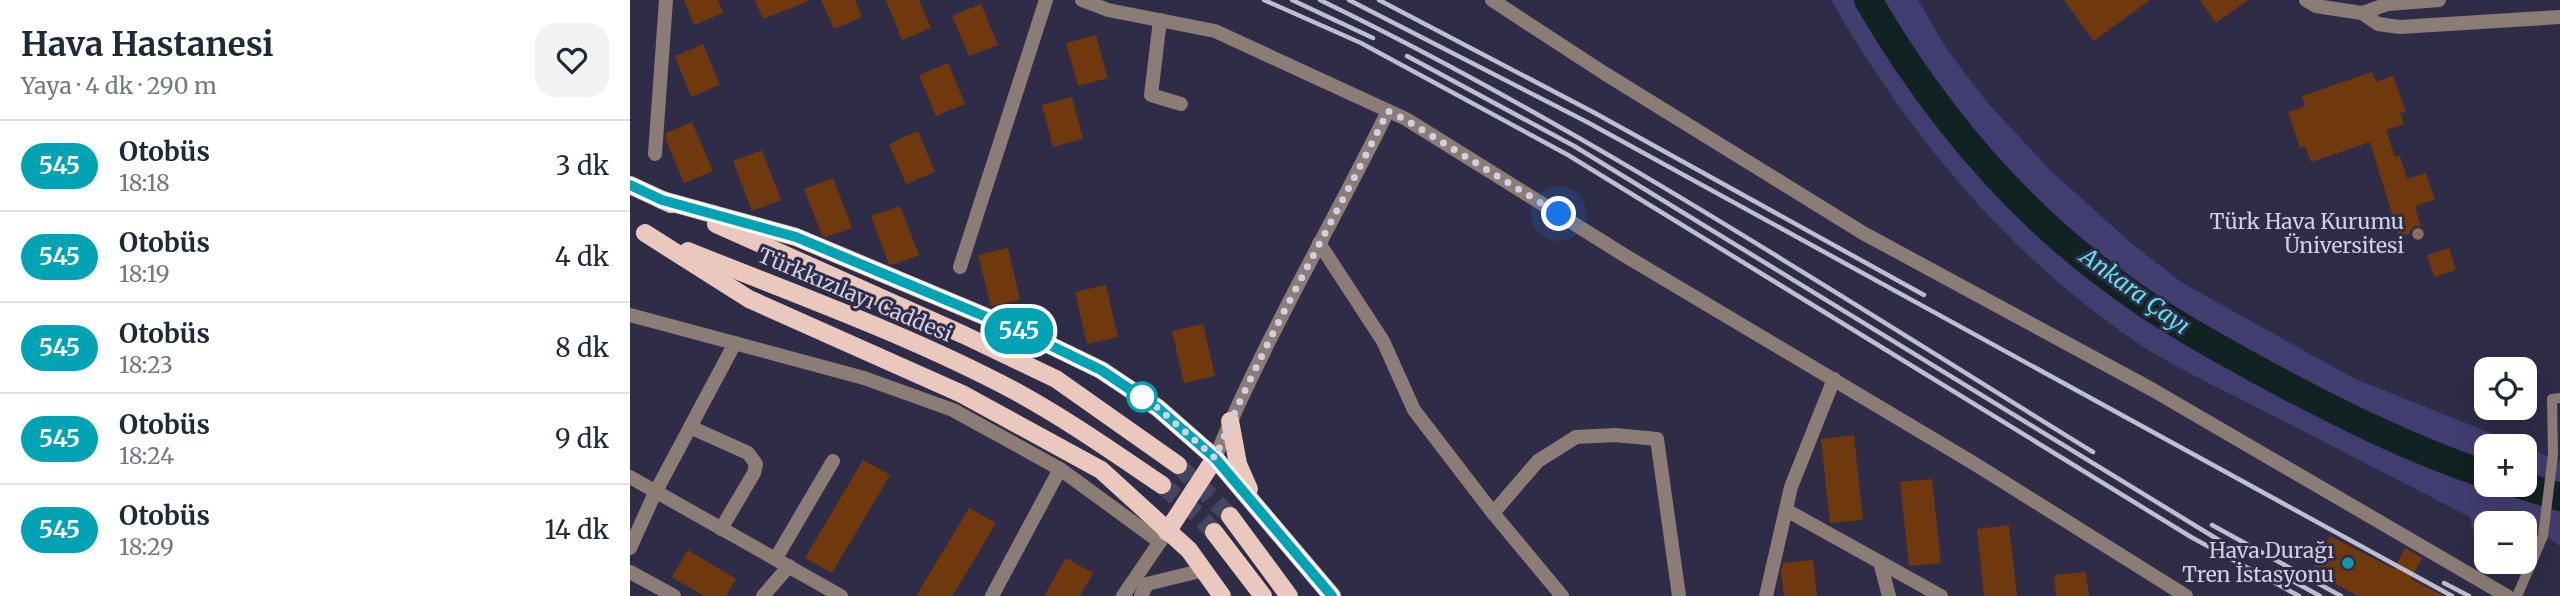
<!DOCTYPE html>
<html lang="tr">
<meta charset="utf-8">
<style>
:root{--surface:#fff;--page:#f2f2f3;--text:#1f2937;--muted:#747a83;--line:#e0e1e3}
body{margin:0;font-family:Merriweather,serif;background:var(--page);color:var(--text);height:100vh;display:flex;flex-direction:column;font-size:26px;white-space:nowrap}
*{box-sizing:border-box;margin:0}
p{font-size:23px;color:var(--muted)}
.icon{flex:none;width:38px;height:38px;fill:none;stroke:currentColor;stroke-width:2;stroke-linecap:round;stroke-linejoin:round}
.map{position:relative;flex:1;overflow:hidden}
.side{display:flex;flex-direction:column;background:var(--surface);width:630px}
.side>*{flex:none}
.badge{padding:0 14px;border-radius:23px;font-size:24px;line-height:46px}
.controls{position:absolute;left:1844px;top:357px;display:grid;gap:14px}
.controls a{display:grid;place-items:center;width:63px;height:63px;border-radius:14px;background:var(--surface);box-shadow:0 7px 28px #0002;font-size:35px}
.you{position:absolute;width:35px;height:35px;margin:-18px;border:5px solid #fff;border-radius:50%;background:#1a73e8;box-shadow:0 0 0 10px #1a73e833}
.map>.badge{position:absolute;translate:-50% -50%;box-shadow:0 0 0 4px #fff}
.round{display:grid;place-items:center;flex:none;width:74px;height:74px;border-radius:21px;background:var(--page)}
.summary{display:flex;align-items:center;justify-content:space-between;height:119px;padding:0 21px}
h1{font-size:33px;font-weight:700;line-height:52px}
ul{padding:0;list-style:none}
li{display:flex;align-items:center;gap:21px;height:91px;padding:0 21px;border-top:2px solid var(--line)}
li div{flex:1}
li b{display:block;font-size:26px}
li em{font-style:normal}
li .badge{min-width:77px;font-weight:700;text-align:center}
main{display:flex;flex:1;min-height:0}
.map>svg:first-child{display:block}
</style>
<main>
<section class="side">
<div class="summary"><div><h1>Hava Hastanesi</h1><p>Yaya · 4 dk · 290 m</p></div><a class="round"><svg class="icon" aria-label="heart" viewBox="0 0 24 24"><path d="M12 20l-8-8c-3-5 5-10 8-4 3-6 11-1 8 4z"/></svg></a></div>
<ul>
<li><span class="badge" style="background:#00a3b4;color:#fff">545</span><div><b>Otobüs</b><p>18:18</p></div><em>3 dk</em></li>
<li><span class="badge" style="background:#00a3b4;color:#fff">545</span><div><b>Otobüs</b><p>18:19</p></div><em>4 dk</em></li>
<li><span class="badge" style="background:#00a3b4;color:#fff">545</span><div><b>Otobüs</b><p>18:23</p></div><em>8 dk</em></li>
<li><span class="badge" style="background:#00a3b4;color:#fff">545</span><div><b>Otobüs</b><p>18:24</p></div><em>9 dk</em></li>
<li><span class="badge" style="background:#00a3b4;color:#fff">545</span><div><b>Otobüs</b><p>18:29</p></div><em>14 dk</em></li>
</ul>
</section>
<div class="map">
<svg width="1930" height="596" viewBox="0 0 1930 596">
<rect width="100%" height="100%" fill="#2e2c47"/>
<path fill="#423d70" d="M 1201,0 L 1288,0 L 1316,48 L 1356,101 L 1421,171 L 1501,243 L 1551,282 L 1723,378 L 1893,446 L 1857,446 L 1857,485 L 1895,485 L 1895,447 L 1930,461 L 1930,546 L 1911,532 L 1895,531 L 1895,523 L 1857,523 L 1857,530 L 1842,529 L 1840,517 C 1770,481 1701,445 1632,410 C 1590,388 1545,368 1506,342 C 1377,254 1278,134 1201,0 Z"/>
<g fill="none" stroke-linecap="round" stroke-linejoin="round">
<g stroke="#112223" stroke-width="28">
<path d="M 1238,0 C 1302,110 1385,210 1489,285 C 1536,320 1588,348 1639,376 C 1710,414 1780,449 1857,475"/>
<polyline points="1891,485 1930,497"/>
</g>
</g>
<g fill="#6f390d">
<polygon points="54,0 88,0 93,13 64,25"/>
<polygon points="125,0 178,0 179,1 133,19"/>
<polygon points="191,0 225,0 232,17 204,29"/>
<polygon points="256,0 289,0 301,28 272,40"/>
<polygon points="1434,0 1520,0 1464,41"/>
<polygon points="1570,0 1618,0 1586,23"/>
<polygon points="351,4 368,45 339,56 322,16"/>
<polygon points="466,35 478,78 448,86 436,43"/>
<polygon points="73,44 90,85 61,97 45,56"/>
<polygon points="318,63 335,104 306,116 289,75"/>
<polygon points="1742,72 1746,82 1763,76 1776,112 1770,113 1774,124 1756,130 1765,157 1770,156 1777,179 1796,173 1805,200 1785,206 1792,230 1769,237 1740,142 1681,162 1675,146 1670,148 1658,112 1675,106 1672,96"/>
<polygon points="442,97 453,139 423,147 412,105"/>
<polygon points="62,122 83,171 54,183 36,140 36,133"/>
<polygon points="288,131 305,172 276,184 259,144"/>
<polygon points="132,150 151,200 122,211 103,161"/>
<polygon points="203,178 222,228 196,237 192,235 174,189"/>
<polygon points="270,206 289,255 263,265 259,264 241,216"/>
<polygon points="378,248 390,300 361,306 348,255"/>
<polygon points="1819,248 1826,270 1804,277 1797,255"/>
<polygon points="476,285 488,337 457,344 445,292"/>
<polygon points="573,324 585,376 554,383 542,331"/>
<polygon points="1224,435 1233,520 1200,523 1191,439"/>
<polygon points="233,460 260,475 202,573 175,558"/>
<polygon points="1302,479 1311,563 1279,566 1270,482"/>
<polygon points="339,508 366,523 339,569 322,596 286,596"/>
<polygon points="1379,525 1387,596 1354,596 1347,529"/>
<polygon points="1700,536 1764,569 1775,548 1792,558 1781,579 1814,596 1728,596 1681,571"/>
<polygon points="58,550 106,579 96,596 74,596 42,577"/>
<polygon points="436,558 463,573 450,596 414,596"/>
<polygon points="1183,560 1187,596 1154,596 1151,572 1153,563"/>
<polygon points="1456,572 1459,596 1426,596 1424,575"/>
</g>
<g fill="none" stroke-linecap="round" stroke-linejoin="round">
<g stroke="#46455e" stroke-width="18" stroke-dasharray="18 9" stroke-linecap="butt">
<polyline points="548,465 600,516"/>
<polyline points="532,485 567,514 584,532"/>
</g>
<polyline stroke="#8c7c76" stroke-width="10" points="1887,596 1913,536 1923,455 1922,399 1930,398"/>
<g stroke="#8c7c76" stroke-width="14">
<polyline points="452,0 478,10 585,31 776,119 994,255 1345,464 1556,596"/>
<polyline points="862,0 974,73 1233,233 1523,390 1877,596"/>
<polyline points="1676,0 1686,6 1732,13"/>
<polyline points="530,20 521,95 551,104"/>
<polyline points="25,154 36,0"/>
<polyline points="689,243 753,341 784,410 863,513 932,596"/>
<polyline points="330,267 416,0"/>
<polyline points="60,427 118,453 126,464 124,473 91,529"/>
<path d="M 585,458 C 635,338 701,227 758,111"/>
<polyline points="0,477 211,596"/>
<polyline points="1156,510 1311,596"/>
<polyline points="863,513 908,461 946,437 985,435 1027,439 1049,596"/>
<polyline points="0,548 25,493 105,343"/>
<polyline points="146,558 203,461"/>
<polyline points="1250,562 1259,596"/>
<polyline points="0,572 44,596"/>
<polyline points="133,596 159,566"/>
<polyline points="362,596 430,469"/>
<polyline points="493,596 536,533"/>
<polyline points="511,596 517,584 574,570"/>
<polyline points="1136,596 1161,487 1204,379"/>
</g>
<g stroke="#8c7c76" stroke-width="14">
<polyline points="1732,13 1748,24 1770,27 1930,17"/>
<polyline points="1732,13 1758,4 1809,0"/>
<polyline points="0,315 234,378 323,410 430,469 530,542"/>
</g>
<g stroke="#eac8bd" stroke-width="18">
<polyline points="0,185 41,204"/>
<polyline points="32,200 166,237 397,334 471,370 528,408 585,458 702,596"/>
<polyline points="86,224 334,335 426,379 548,465"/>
<polyline points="15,233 119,299 332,394 471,470 559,550 592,596"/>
<path d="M 58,251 C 167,295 279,335 383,390 C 435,418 483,452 532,485"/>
<polyline points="600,421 608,464 619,489"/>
<polyline points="600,516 659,596"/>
<polyline points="537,532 585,458"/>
<polyline points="584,532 633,596"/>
</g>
<g stroke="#bebed1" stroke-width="4.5">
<polyline points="634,0 731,43 938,155 1561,537 1669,596"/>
<polyline points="662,0 743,38"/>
<path d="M 690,0 C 958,130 1209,296 1463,452"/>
<polyline points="719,0 957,122 1822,596"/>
<polyline points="749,0 963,112 1294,295"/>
<polyline points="777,56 944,146 1592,542"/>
<polyline points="1582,525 1711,596"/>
<polyline points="1659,579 1690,596"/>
<polyline points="1814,583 1839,596"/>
</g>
</g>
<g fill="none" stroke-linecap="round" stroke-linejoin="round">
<g stroke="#fff" stroke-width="16">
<polyline id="line" points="0,185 32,200 166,237 397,334 471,370 528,408 585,458 702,596"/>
</g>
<use href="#line" stroke="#00a3b4" stroke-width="10"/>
<path stroke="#d0d0e2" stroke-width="7" stroke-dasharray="0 12.6" d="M 512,397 L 509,395 L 528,408 L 585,458 C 635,338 701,227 758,111 L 776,120 L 929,214"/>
</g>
<circle fill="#8d6e63" stroke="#2e2c47" stroke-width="2.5" cx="1788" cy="234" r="7"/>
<circle fill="#fff" stroke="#00a3b4" stroke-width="3.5" cx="512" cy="397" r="14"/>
<circle fill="#0f9aa8" stroke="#2e2c47" stroke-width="2.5" cx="1718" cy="563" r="7"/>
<g text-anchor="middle" stroke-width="6" stroke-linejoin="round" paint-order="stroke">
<g font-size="21" fill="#d0d0e2" stroke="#2e2c47" text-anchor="end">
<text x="1774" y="229">Türk Hava Kurumu<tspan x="1774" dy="24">Üniversitesi</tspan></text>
<text x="1704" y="558">Hava Durağı<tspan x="1704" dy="24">Tren İstasyonu</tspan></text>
</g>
<g font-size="21" fill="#d0d0e2" stroke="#2e2c47">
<text transform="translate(225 295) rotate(23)" y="7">Türkkızılayı Caddesi</text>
</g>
<g font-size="23" font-style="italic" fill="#5be3e9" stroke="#2e2c47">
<text transform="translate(1505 291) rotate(36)" y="8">Ankara Çayı</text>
</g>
</g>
</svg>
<div class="controls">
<a><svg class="icon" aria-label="locate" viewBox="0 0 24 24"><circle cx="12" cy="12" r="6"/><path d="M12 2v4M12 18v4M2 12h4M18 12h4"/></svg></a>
<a>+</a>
<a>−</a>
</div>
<div class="you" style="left:929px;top:214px"></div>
<b class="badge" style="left:389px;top:331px;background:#00a3b4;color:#fff">545</b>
</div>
</main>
